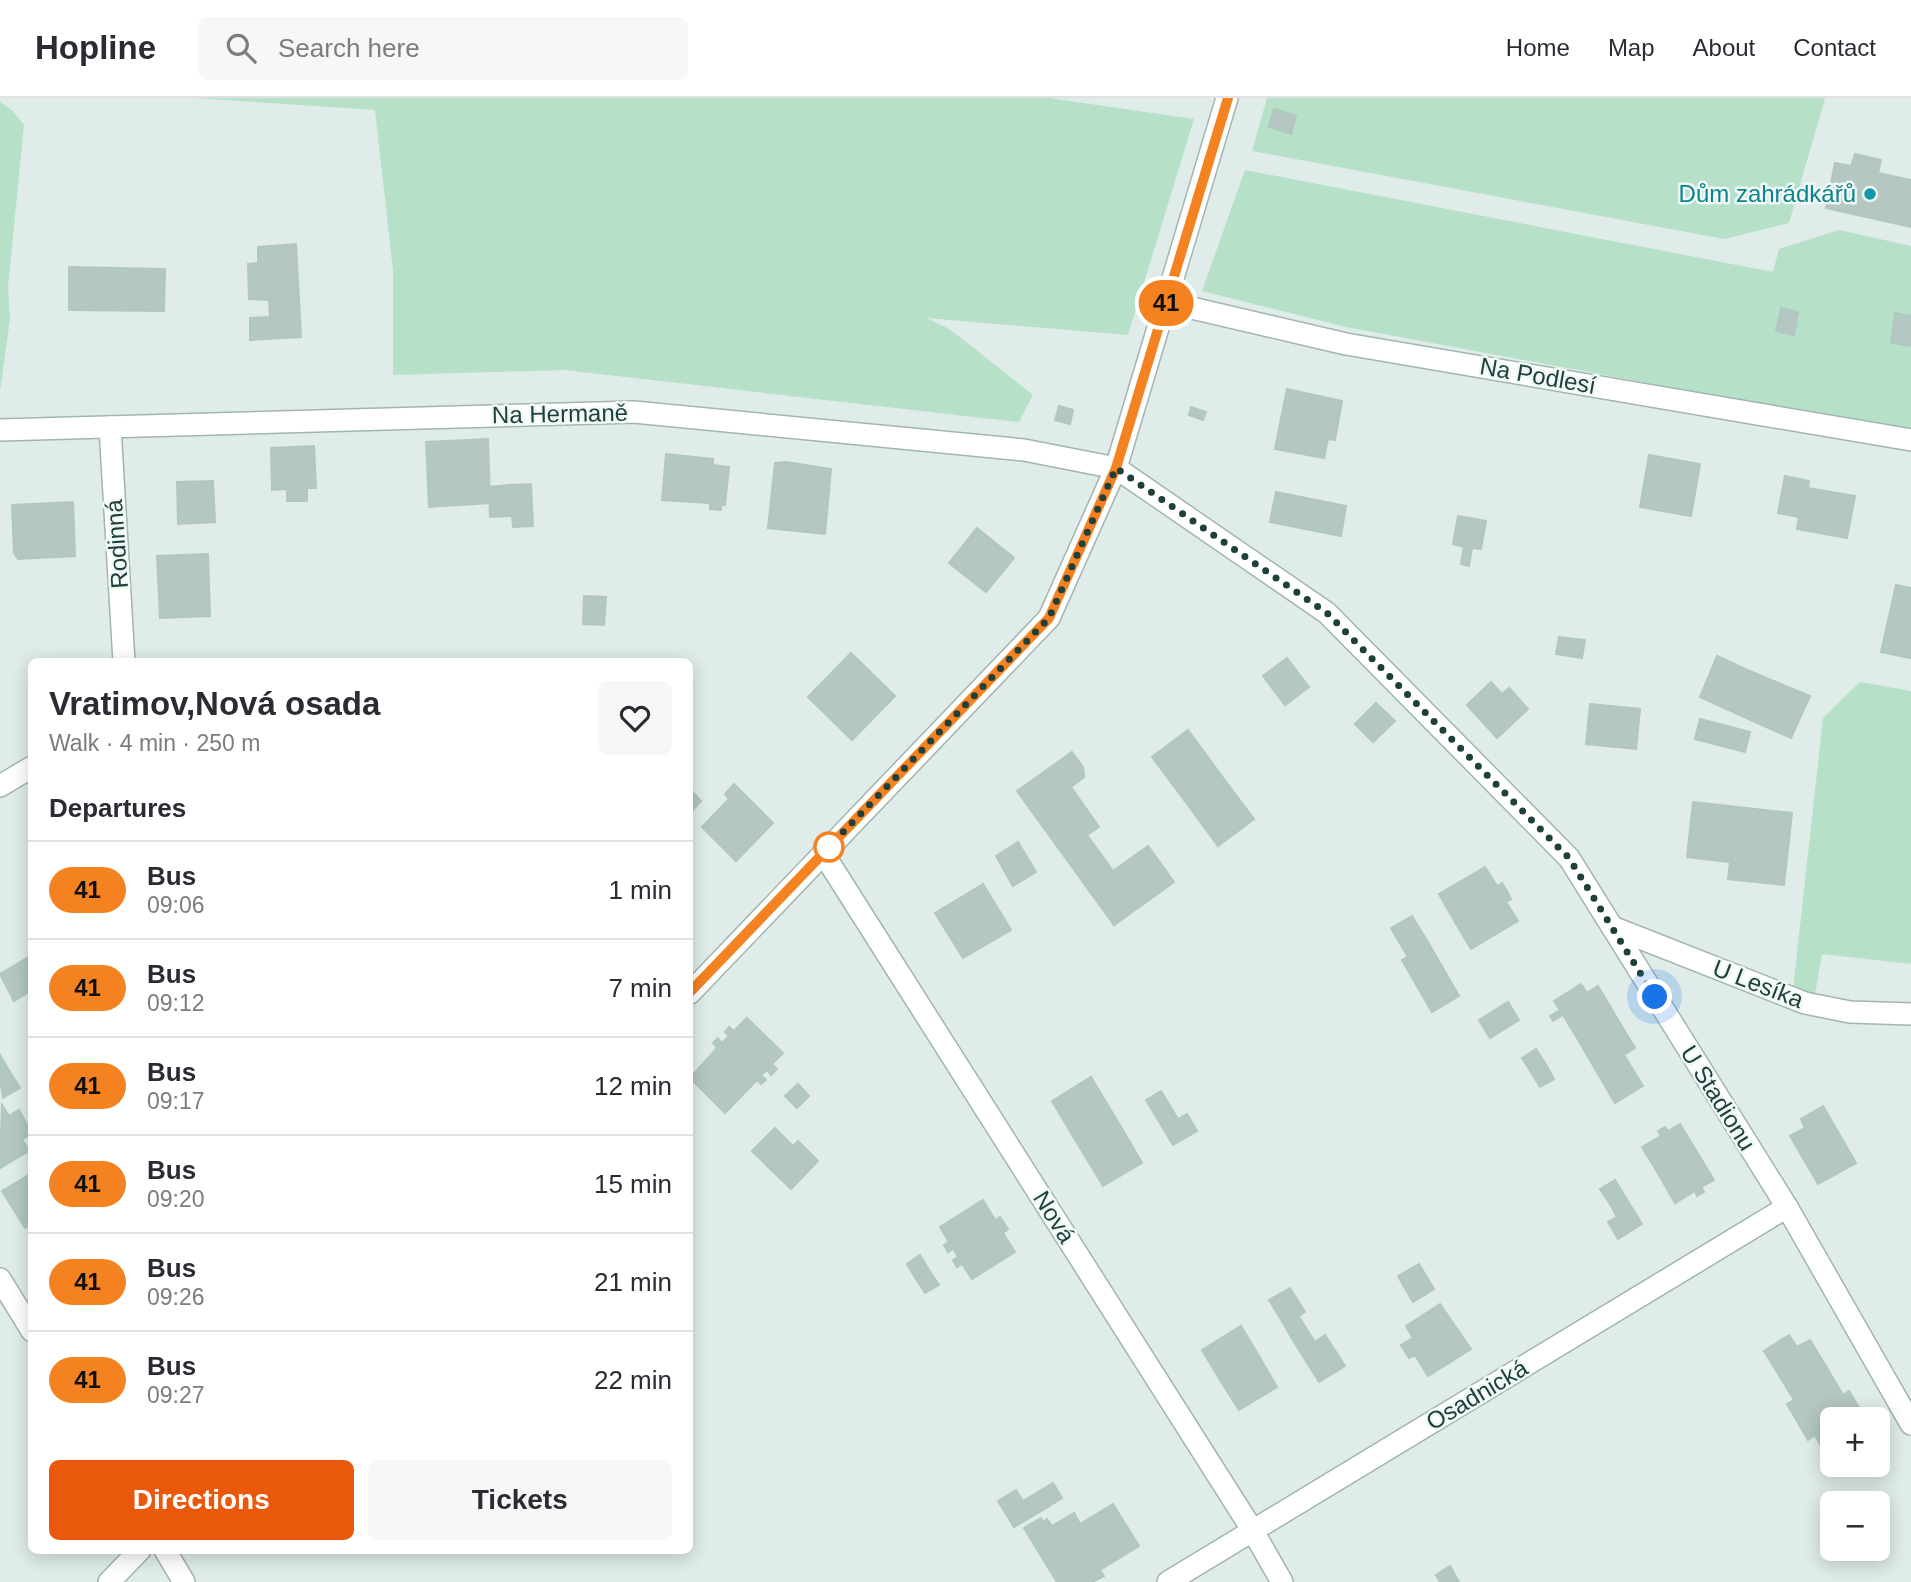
<!DOCTYPE html>
<meta charset="utf-8">
<style>
:root{--surface:#fff;--page:#f7f7f7;--text:#2b2b33;--muted:#7c7c81;--line:#e1e1e2;--accent:#ea580c}
body{margin:0;font-family:Helvetica,sans-serif;background:var(--page);color:var(--text);height:100vh;display:flex;flex-direction:column;font-size:26px;white-space:nowrap}
*{box-sizing:border-box;margin:0}
p{font-size:23px;color:var(--muted)}
.icon{flex:none;width:38px;height:38px;fill:none;stroke:currentColor;stroke-width:2;stroke-linecap:round;stroke-linejoin:round}
.map{position:relative;flex:1;overflow:hidden}
.side{position:absolute;left:28px;top:560px;width:665px;height:896px;display:flex;flex-direction:column;background:var(--surface);border-radius:10px;box-shadow:0 4px 18px #0003}
.side>*{flex:none}
.badge{padding:0 14px;border-radius:23px;font-size:24px;line-height:46px}
.fabs{position:absolute;left:1820px;top:1309px;display:grid;gap:14px}
.fabs a{display:grid;place-items:center;width:70px;height:70px;border-radius:10px;background:var(--surface);box-shadow:0 4px 18px #0003;font-size:35px}
.you{position:absolute;width:35px;height:35px;margin:-18px;border:5px solid #fff;border-radius:50%;background:#1a73e8;box-shadow:0 0 0 10px #1a73e833}
.map>.badge{position:absolute;translate:-50% -50%;box-shadow:0 0 0 4px #fff}
h2{padding:0 21px;font-size:26px;line-height:63px}
.round{display:grid;place-items:center;flex:none;width:74px;height:74px;border-radius:10px;background:var(--page)}
.overview{display:flex;align-items:center;justify-content:space-between;height:119px;padding:0 21px}
h1{font-size:33px;font-weight:800;line-height:52px}
.action{display:flex;gap:14px;margin-top:auto;padding:14px 21px}
.action a{flex:1;height:80px;border-radius:10px;background:var(--accent);color:#fff;font-size:28px;font-weight:800;line-height:80px;text-align:center}
.action a+a{background:var(--page);color:var(--text)}
ul{padding:0;list-style:none}
li{display:flex;align-items:center;gap:21px;height:98px;padding:0 21px;border-top:2px solid var(--line)}
li div{flex:1}
li b{display:block;font-size:26px}
li em{font-style:normal}
li .badge{min-width:77px;font-weight:700;text-align:center}
header{display:flex;align-items:center;gap:42px;box-sizing:border-box;height:98px;padding:0 35px;background:var(--surface);border-bottom:2px solid var(--line)}
header strong{font-size:33px}
nav{display:flex;gap:38px;margin-inline-start:auto;font-size:24px}
.search{width:490px;height:63px;background:var(--page);display:flex;align-items:center;gap:18px;box-sizing:border-box;padding:0 24px;border-radius:10px;color:var(--muted);font-size:26px}
.map>svg:first-child{display:block}
</style>
<header>
<strong>Hopline</strong>
<div class="search"><svg class="icon" aria-label="search" viewBox="0 0 24 24"><circle cx="10" cy="10" r="6"/><path d="M15 15l6 6"/></svg>Search here</div>
<nav><a>Home</a><a>Map</a><a>About</a><a>Contact</a></nav>
</header>
<div class="map">
<svg width="1911" height="1484" viewBox="0 0 1911 1484">
<rect width="100%" height="100%" fill="#dfece9"/>
<g fill="#b6e0c8">
<polygon points="194,0 1049,0 1194,21 1128,237 927,220 951,232 1033,297 1019,324 564,272 393,277 393,173 375,12"/>
<polygon points="1267,0 1825,0 1789,125 1724,141 1252,53"/>
<polygon points="0,4 13,13 24,27 8,189 10,221 0,293"/>
<polygon points="1245,72 1773,174 1779,151 1839,132 1911,148 1911,334 1346,229 1202,193"/>
<polygon points="1860,584 1911,593 1911,866 1822,856 1815,896 1793,892 1823,620"/>
</g>
<g fill="#b4c7c2" stroke="#b1c7c1" stroke-width="2">
<polygon points="1274,11 1296,18 1291,36 1269,29"/>
<polygon points="1855,56 1881,62 1878,75 1911,82 1911,129 1826,110 1835,65 1851,68"/>
<polygon points="296,146 301,239 250,242 250,220 270,219 269,202 249,201 248,166 258,165 258,149"/>
<polygon points="69,169 165,171 164,213 69,212"/>
<polygon points="1781,210 1798,214 1794,237 1776,233"/>
<polygon points="1895,215 1911,218 1911,248 1891,245"/>
<polygon points="1287,291 1342,303 1335,342 1328,341 1324,360 1275,351"/>
<polygon points="1059,308 1073,312 1070,326 1055,322"/>
<polygon points="1191,309 1206,314 1203,322 1189,317"/>
<polygon points="488,341 490,405 429,409 426,344"/>
<polygon points="314,348 316,390 307,390 307,403 287,403 287,391 272,392 271,350"/>
<polygon points="666,356 713,361 713,367 729,369 725,407 721,407 721,412 710,411 710,405 662,402"/>
<polygon points="1649,357 1700,366 1691,418 1640,409"/>
<polygon points="786,364 831,371 825,436 768,430 775,365"/>
<polygon points="1785,378 1809,383 1808,390 1855,398 1847,440 1797,431 1799,419 1778,415"/>
<polygon points="213,383 215,424 178,426 177,384"/>
<polygon points="531,386 533,428 513,429 510,387"/>
<polygon points="510,387 512,418 490,419 489,389"/>
<polygon points="1276,394 1346,408 1341,438 1270,424"/>
<polygon points="73,404 75,458 18,461 14,455 12,407"/>
<polygon points="1458,418 1486,423 1481,451 1472,450 1469,468 1461,466 1464,449 1453,446"/>
<polygon points="977,430 1014,460 986,494 949,465"/>
<polygon points="208,456 210,518 160,520 157,458"/>
<polygon points="1896,487 1911,490 1910,560 1881,554"/>
<polygon points="584,498 606,499 604,527 583,526"/>
<polygon points="1559,539 1585,542 1582,560 1556,556"/>
<polygon points="851,555 895,598 852,642 808,599"/>
<polygon points="1717,558 1752,574 1735,615 1700,599"/>
<polygon points="1287,560 1309,589 1285,607 1263,578"/>
<polygon points="1752,574 1810,598 1791,640 1735,615"/>
<polygon points="1491,584 1502,596 1509,590 1528,611 1497,640 1467,607"/>
<polygon points="1376,605 1395,623 1373,644 1355,626"/>
<polygon points="1590,606 1640,611 1636,651 1586,646"/>
<polygon points="1700,621 1750,634 1745,654 1695,641"/>
<polygon points="1188,632 1221,677 1185,703 1152,659"/>
<polygon points="1072,654 1083,669 1084,679 1071,689 1099,729 1087,737 1113,773 1148,748 1174,784 1114,827 1017,693"/>
<polygon points="1221,677 1254,721 1218,748 1185,703"/>
<polygon points="734,686 773,725 736,763 702,729 729,701 725,696"/>
<polygon points="690,691 701,703 690,715"/>
<polygon points="1693,704 1792,715 1784,787 1728,781 1730,764 1687,759"/>
<polygon points="1018,744 1036,774 1013,788 996,758"/>
<polygon points="1485,769 1497,788 1502,785 1507,793 1455,824 1439,796"/>
<polygon points="983,786 1011,832 963,860 935,815"/>
<polygon points="1507,793 1511,801 1506,804 1518,823 1471,851 1455,824"/>
<polygon points="1412,818 1429,846 1408,859 1391,830"/>
<polygon points="1429,846 1459,898 1432,914 1402,862"/>
<polygon points="32,857 32,890 17,866"/>
<polygon points="17,866 32,892 14,903 0,876"/>
<polygon points="1581,886 1587,895 1598,888 1618,922 1580,945 1563,917 1553,923 1550,918 1560,912 1554,903"/>
<polygon points="1508,904 1519,922 1490,940 1479,922"/>
<polygon points="747,920 783,955 772,966 777,971 771,977 767,972 761,977 725,942 729,938 725,934 729,929 734,933"/>
<polygon points="1618,922 1635,950 1624,957 1643,988 1615,1005 1580,945"/>
<polygon points="718,940 722,945 725,942 766,982 761,986 757,982 725,1015 690,980 717,950 713,945"/>
<polygon points="1536,951 1545,965 1531,974 1522,960"/>
<polygon points="0,957 10,974 0,980"/>
<polygon points="1545,965 1554,981 1540,989 1531,974"/>
<polygon points="10,974 20,990 3,1000 0,980"/>
<polygon points="1091,979 1124,1034 1085,1058 1052,1003"/>
<polygon points="798,986 809,998 797,1010 785,998"/>
<polygon points="1161,993 1170,1008 1155,1017 1146,1002"/>
<polygon points="2,1007 9,1018 19,1012 32,1036 22,1041 29,1053 0,1070"/>
<polygon points="1170,1008 1178,1021 1187,1016 1197,1033 1173,1047 1155,1017"/>
<polygon points="1823,1008 1856,1065 1818,1086 1790,1038 1805,1030 1801,1021"/>
<polygon points="1680,1026 1697,1054 1659,1077 1642,1049 1661,1038 1658,1033 1665,1029 1668,1033"/>
<polygon points="775,1030 793,1048 798,1043 818,1063 791,1091 752,1053"/>
<polygon points="1124,1034 1142,1065 1103,1088 1085,1058"/>
<polygon points="1697,1054 1714,1082 1701,1089 1704,1094 1697,1098 1695,1093 1675,1105 1659,1077"/>
<polygon points="32,1075 32,1126 25,1130 2,1093"/>
<polygon points="1615,1082 1624,1097 1610,1106 1600,1091"/>
<polygon points="1624,1097 1642,1126 1618,1141 1608,1124 1617,1119 1610,1106"/>
<polygon points="983,1102 995,1122 1000,1119 1004,1125 956,1155 953,1151 948,1154 944,1147 949,1144 940,1129"/>
<polygon points="1004,1125 1008,1131 1003,1135 1015,1154 972,1181 962,1166 957,1169 953,1162 958,1159 956,1155"/>
<polygon points="920,1157 929,1172 916,1181 907,1166"/>
<polygon points="1419,1166 1434,1191 1413,1204 1398,1178"/>
<polygon points="929,1172 939,1187 925,1195 916,1181"/>
<polygon points="1290,1190 1305,1214 1299,1218 1296,1214 1282,1223 1269,1202"/>
<polygon points="1440,1206 1471,1251 1428,1278 1415,1257 1409,1260 1401,1247 1413,1240 1406,1228"/>
<polygon points="1296,1214 1306,1230 1291,1239 1282,1223"/>
<polygon points="1241,1228 1259,1258 1220,1282 1202,1252"/>
<polygon points="1306,1230 1315,1244 1325,1237 1345,1268 1319,1284 1291,1239"/>
<polygon points="1789,1237 1797,1249 1810,1242 1827,1270 1788,1292 1764,1253"/>
<polygon points="1259,1258 1277,1289 1239,1312 1220,1282"/>
<polygon points="1827,1270 1843,1297 1849,1293 1864,1318 1859,1321 1832,1321 1832,1344 1822,1350 1815,1337 1808,1342 1787,1306 1794,1302 1788,1292"/>
<polygon points="1053,1385 1062,1400 1048,1409 1038,1394"/>
<polygon points="1016,1392 1023,1403 1038,1394 1048,1409 1014,1429 998,1403"/>
<polygon points="1113,1406 1139,1448 1100,1472 1104,1478 1092,1484 1057,1425 1074,1415 1080,1426"/>
<polygon points="1041,1420 1043,1424 1047,1421 1052,1428 1057,1425 1092,1484 1057,1484 1024,1430"/>
<polygon points="1450,1468 1459,1484 1440,1484 1436,1477"/>
</g>
<g fill="none" stroke-linecap="round" stroke-linejoin="round">
<g stroke="#a1b5b1" stroke-width="24">
<g id="street">
<polyline points="1166,204 1346,246 1911,342"/>
<polyline points="110,329 124,564"/>
<polyline points="0,332 634,314 1024,352 1116,370 1327,515 1569,760 1787,1109 1911,1326"/>
<polyline points="0,688 32,669"/>
<polyline points="823,755 1253,1433 1282,1484"/>
<polyline points="1612,829 1805,905 1850,914 1911,916"/>
<polyline points="690,895 1049,520 1116,370 1227,0"/>
<polyline points="0,1181 32,1233"/>
<polyline points="165,1452 184,1484"/>
<polyline points="109,1484 140,1452"/>
<polyline points="1168,1484 1787,1109"/>
</g>
</g>
<use href="#street" stroke="#fff" stroke-width="21"/>
</g>
<g fill="none" stroke-linecap="round" stroke-linejoin="round">
<g stroke="#fff" stroke-width="16">
<polyline id="line" points="690,894 1049,520 1116,370 1228,0"/>
</g>
<use href="#line" stroke="#f58220" stroke-width="10"/>
<polyline stroke="#1e3f3b" stroke-width="7" stroke-dasharray="0 12.6" points="829,749 823,755 1049,520 1116,370 1327,515 1569,760 1655,899"/>
</g>
<circle fill="#0f9aa8" stroke="#f0f9f6" stroke-width="2.5" cx="1870" cy="96" r="7"/>
<circle fill="#fff" stroke="#f58220" stroke-width="3.5" cx="829" cy="749" r="14"/>
<g text-anchor="middle" stroke-width="5" stroke-linejoin="round" paint-order="stroke">
<g font-size="24" fill="#0d838f" stroke="#f0f9f6" text-anchor="end">
<text x="1856" y="104">Dům zahrádkářů</text>
</g>
<g font-size="24" fill="#1e3f3b" stroke="#f0f9f6">
<text transform="translate(1538 278) rotate(10)" y="8">Na Podlesí</text>
<text transform="translate(560 316) rotate(-1)" y="8">Na Hermaně</text>
<text transform="translate(117 446) rotate(-94)" y="8">Rodinná</text>
<text transform="translate(1758 886) rotate(21)" y="8">U Lesíka</text>
<text transform="translate(1718 1000) rotate(58)" y="8">U Stadionu</text>
<text transform="translate(1054 1119) rotate(58)" y="8">Nová</text>
<text transform="translate(1477 1297) rotate(-31)" y="8">Osadnická</text>
</g>
</g>
</svg>
<div class="fabs">
<a>+</a>
<a>−</a>
</div>
<div class="you" style="left:1655px;top:899px"></div>
<b class="badge" style="left:1166px;top:205px;background:#f58220;color:#111">41</b>
<section class="side">
<div class="overview"><div><h1>Vratimov,Nová osada</h1><p>Walk · 4 min · 250 m</p></div><a class="round"><svg class="icon" aria-label="heart" viewBox="0 0 24 24"><path d="M12 20l-8-8c-3-5 5-10 8-4 3-6 11-1 8 4z"/></svg></a></div>
<h2>Departures</h2>
<ul>
<li><span class="badge" style="background:#f58220;color:#111">41</span><div><b>Bus</b><p>09:06</p></div><em>1 min</em></li>
<li><span class="badge" style="background:#f58220;color:#111">41</span><div><b>Bus</b><p>09:12</p></div><em>7 min</em></li>
<li><span class="badge" style="background:#f58220;color:#111">41</span><div><b>Bus</b><p>09:17</p></div><em>12 min</em></li>
<li><span class="badge" style="background:#f58220;color:#111">41</span><div><b>Bus</b><p>09:20</p></div><em>15 min</em></li>
<li><span class="badge" style="background:#f58220;color:#111">41</span><div><b>Bus</b><p>09:26</p></div><em>21 min</em></li>
<li><span class="badge" style="background:#f58220;color:#111">41</span><div><b>Bus</b><p>09:27</p></div><em>22 min</em></li>
</ul>
<div class="action"><a>Directions</a><a>Tickets</a></div>
</section>
</div>
